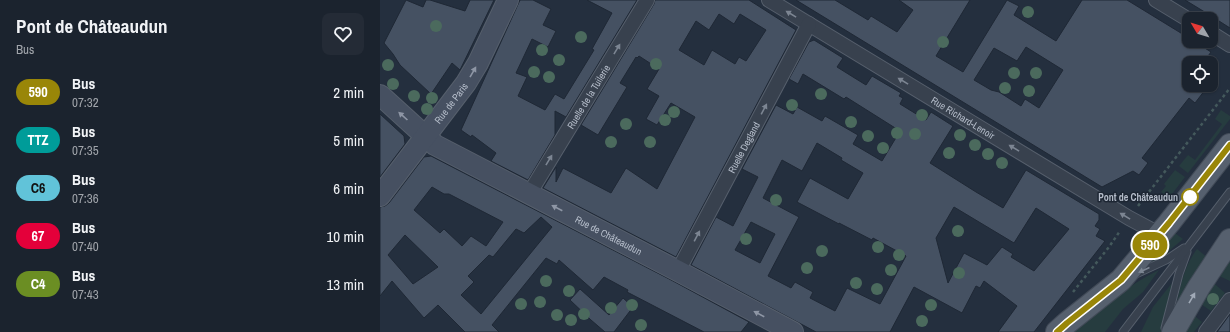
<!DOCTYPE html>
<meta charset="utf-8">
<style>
:root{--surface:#1b232e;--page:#242b36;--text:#f1f3f6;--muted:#a0a4aa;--line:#39404a}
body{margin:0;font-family:"Archivo Narrow",sans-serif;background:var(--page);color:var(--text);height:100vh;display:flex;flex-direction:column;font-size:15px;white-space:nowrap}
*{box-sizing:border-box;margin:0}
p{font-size:13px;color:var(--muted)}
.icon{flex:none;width:22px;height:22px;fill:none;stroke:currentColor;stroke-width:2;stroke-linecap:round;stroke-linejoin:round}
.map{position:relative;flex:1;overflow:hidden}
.details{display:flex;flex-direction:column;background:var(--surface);width:380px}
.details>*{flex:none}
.badge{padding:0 8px;border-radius:13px;font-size:14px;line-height:26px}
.needle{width:26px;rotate:308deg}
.fabs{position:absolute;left:802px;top:12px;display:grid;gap:8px}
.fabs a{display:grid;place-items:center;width:36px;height:36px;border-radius:8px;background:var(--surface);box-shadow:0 1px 3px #0004,0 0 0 1px var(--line);font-size:20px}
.map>.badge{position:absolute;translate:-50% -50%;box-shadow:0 0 0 2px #fff}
.round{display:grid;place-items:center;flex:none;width:42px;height:42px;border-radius:8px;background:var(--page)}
.head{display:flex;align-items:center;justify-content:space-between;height:68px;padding:0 16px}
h1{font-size:19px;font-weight:700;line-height:30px}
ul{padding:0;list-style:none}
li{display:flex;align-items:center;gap:12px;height:48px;padding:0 16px}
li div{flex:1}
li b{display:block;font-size:15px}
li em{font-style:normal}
li .badge{min-width:44px;font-weight:700;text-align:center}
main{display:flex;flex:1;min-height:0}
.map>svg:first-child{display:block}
</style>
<main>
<section class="details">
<div class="head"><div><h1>Pont de Châteaudun</h1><p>Bus</p></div><a class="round"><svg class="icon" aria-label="heart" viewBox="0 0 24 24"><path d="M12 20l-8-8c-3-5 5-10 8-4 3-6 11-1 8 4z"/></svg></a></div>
<ul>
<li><span class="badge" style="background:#998608;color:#fff">590</span><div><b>Bus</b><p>07:32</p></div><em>2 min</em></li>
<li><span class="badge" style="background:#009c99;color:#fff">TTZ</span><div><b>Bus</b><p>07:35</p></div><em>5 min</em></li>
<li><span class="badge" style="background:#61c3d9;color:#111">C6</span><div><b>Bus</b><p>07:36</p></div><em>6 min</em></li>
<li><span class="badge" style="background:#e4003a;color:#fff">67</span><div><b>Bus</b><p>07:40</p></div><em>10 min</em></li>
<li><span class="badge" style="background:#6b8e23;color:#fff">C4</span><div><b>Bus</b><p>07:43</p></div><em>13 min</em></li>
</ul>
</section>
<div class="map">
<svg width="850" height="332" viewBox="0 0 850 332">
<rect width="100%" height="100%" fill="#242f3e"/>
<g fill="#263c3f">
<polygon points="841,110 850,116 850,119 808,173 799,166 808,155 815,160 842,124 835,119"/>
<polygon points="795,170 805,177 789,198 781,192 786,186 784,184"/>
<polygon points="792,231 803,239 777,261 763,267"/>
<path d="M 817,249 L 828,258 L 808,283 L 798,303 L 797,302 C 801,283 805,265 817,249 Z"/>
<polygon points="849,261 850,262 850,281 837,275"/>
<path d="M 779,270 L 763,292 L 743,309 L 725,332 L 693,332 C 720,310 747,285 779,270 Z"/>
<polygon points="829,279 845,293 831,311 815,300"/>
<polygon points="792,283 781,332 761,332 773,307"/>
<polygon points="809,311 822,322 814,332 800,332"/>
</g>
<g fill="#455162" stroke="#1f2835" fill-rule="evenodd">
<polygon points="26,0 43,7 46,0 50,0 85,11 90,0 114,0 80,70 72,63 51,94 20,65 13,54 4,43"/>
<polygon points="140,0 153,0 171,9 163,25 176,31 168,47 152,39 136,73 147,77 138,96 165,110 175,94 184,99 214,50 212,49 232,13 207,0 257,0 186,117 175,111 175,135 148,180 111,161 116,153 92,135 91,137 81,130"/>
<path d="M 275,0 L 369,0 L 416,30 L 296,257 L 163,188 L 176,167 L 176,182 L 183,168 L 231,193 L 246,168 L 277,189 L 315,117 L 291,103 L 277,125 L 266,119 L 279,96 L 267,89 L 279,69 L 259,56 L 257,58 L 256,57 L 240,83 L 247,87 L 218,135 L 201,125 L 274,4 ZM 339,14 L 354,24 L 360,14 L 386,30 L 366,61 L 359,57 L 355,64 L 332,50 L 324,65 L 299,50 L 316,21 L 329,30 Z"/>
<path d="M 416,0 L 455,0 L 488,20 L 491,16 L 517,32 L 533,10 L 519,0 L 590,0 L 556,56 L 583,72 L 627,0 L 639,6 L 634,15 L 676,41 L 702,0 L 747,0 L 809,38 L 809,41 L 814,41 L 831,52 L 823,63 L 809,63 L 809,85 L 819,85 L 825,90 L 815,103 L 809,98 L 762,158 L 768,163 L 759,175 L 753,171 L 722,187 ZM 646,47 L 683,70 L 659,108 L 645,99 L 641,106 L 619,92 L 611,90 L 594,80 L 614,48 L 637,61 Z"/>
<polygon points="805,0 850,0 850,28 828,14"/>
<path d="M 434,40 L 463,58 L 457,67 L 473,77 L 486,85 L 492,76 L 521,93 L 519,96 L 523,98 L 520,104 L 546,120 L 551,112 L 573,126 L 550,163 L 596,192 L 623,208 L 646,170 L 719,214 L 719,220 L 715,226 L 720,229 L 716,236 L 725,241 L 654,332 L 618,332 L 637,306 L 604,281 L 600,288 L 596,286 L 582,313 L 534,287 L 510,332 L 436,332 L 311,265 L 336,217 L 353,226 L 378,177 L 362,169 L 396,105 L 413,114 L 417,107 L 442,121 L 445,116 L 478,135 L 473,144 L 502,161 L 520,131 L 466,97 L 464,99 L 423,74 L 418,84 L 409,79 L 429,42 ZM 437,143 L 462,158 L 461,160 L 483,173 L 468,199 L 430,178 L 417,202 L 459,224 L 459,223 L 492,240 L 493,238 L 526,256 L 500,304 L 467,288 L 455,311 L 430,298 L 433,292 L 415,282 L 411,288 L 388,276 L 419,217 L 383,198 L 402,160 L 422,171 ZM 574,207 L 634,243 L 656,208 L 689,229 L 654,271 L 631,257 L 633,254 L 622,247 L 607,265 L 584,253 L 568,283 L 556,238 ZM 371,222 L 395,234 L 380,263 L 355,250 Z"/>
<polygon points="0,114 24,136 25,144 0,177"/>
<path d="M 51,156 L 293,281 L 369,322 L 361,332 L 324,332 L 247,292 L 248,290 L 224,277 L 213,290 L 179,260 L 177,264 L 166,258 L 112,325 L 119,332 L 85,332 L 58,305 L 44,318 L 12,281 L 0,296 L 0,207 L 5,206 L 9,203 L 44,157 ZM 52,187 L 64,194 L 69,194 L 123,222 L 106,246 L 91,236 L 82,246 L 64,229 L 60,233 L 34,210 ZM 161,217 L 172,227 L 101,314 L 81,295 L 94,282 L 88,276 L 109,255 L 113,257 L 136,229 L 144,233 ZM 25,235 L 58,267 L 33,284 L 8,255 Z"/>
<polygon points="200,289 229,315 243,298 253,307 234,332 225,332 211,320 190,300"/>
<polygon points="850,314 850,332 837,332"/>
</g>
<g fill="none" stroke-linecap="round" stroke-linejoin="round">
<g stroke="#565f6c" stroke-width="9">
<g id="lane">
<polyline points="756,274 786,260 804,248"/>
<polyline points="785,328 799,274 807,252"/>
<polyline points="743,332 850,192"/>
</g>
</g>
<g stroke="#565f6c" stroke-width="16">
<g id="street">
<path id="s1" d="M 389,0 L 749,218 L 779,234"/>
<polyline points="776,0 809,20"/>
<polyline points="831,33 850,45"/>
<path id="s2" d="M 149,194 L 267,0"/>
<path id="s3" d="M 298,271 L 429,24"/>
<polyline points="826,332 850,300"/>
</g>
</g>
<g stroke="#565f6c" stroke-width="22">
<g id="secondary">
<path id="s4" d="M 0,95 L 55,145 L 298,271 L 413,332"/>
<path id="s5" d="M 0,196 L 86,83 L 98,63 L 128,0"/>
</g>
</g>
<g stroke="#414a57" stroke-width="24">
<g id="primary">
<polyline points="677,332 687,323 741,280 789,223 850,145"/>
<polyline points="793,332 819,287 850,240"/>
</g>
</g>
<g stroke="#44595c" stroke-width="2.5" stroke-dasharray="3 3" stroke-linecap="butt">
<polyline points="758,206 850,88"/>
<polyline points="693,292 729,247 740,231"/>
</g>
<use href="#lane" stroke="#38414e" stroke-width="7"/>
<use href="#street" stroke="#38414e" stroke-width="14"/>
<use href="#secondary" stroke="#465061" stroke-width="20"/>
<use href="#primary" stroke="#56606e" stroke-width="22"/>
</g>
<g fill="#4b6a5d">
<circle cx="648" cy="12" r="6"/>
<circle cx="56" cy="26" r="6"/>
<circle cx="201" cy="37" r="6"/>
<circle cx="563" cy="42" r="6"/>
<circle cx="162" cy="50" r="6"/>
<circle cx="179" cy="60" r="6"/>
<circle cx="276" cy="64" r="6"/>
<circle cx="8" cy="65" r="6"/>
<circle cx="154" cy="72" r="6"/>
<circle cx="634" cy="73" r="6"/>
<circle cx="656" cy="73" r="6"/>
<circle cx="169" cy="77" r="6"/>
<circle cx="13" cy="84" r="6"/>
<circle cx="625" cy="88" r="6"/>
<circle cx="649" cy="91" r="6"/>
<circle cx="441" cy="94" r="6"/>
<circle cx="34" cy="96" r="6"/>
<circle cx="52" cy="98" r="6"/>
<circle cx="412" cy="105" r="6"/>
<circle cx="47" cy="109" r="6"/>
<circle cx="294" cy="112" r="6"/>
<circle cx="542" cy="115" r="6"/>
<circle cx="285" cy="120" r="6"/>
<circle cx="471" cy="122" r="6"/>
<circle cx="246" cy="124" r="6"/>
<circle cx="517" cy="133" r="6"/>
<circle cx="535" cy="134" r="6"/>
<circle cx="580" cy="135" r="6"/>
<circle cx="488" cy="136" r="6"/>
<circle cx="231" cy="142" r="6"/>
<circle cx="270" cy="142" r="6"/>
<circle cx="595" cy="145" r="6"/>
<circle cx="503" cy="148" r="6"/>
<circle cx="569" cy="153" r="6"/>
<circle cx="608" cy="154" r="6"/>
<circle cx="622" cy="163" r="6"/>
<circle cx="396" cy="200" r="6"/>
<circle cx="578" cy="231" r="6"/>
<circle cx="366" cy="239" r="6"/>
<circle cx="498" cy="247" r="6"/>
<circle cx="442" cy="251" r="6"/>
<circle cx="519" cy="255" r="6"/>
<circle cx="427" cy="268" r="6"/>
<circle cx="511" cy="270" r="6"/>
<circle cx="579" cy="273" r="6"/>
<circle cx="166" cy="281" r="6"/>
<circle cx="476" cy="283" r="6"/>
<circle cx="497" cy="289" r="6"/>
<circle cx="189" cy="291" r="6"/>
<circle cx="833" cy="299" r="6"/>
<circle cx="160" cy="302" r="6"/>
<circle cx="141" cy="304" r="6"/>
<circle cx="252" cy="305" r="6"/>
<circle cx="551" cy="305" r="6"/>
<circle cx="231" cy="308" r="6"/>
<circle cx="204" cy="314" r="6"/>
<circle cx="177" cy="315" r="6"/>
<circle cx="191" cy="320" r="6"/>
<circle cx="542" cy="321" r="6"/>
<circle cx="261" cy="325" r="6"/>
</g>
<defs><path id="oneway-solid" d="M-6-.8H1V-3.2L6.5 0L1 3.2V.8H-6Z"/></defs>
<g fill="#7c8592">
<use href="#oneway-solid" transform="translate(411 14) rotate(-149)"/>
<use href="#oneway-solid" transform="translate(237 49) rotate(-59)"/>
<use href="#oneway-solid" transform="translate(523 81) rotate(-149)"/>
<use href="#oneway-solid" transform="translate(384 109) rotate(-62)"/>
<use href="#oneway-solid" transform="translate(634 148) rotate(-149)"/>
<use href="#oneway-solid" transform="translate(169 160) rotate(-59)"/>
<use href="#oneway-solid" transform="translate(745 216) rotate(-149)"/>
<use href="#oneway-solid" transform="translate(317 236) rotate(-62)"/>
<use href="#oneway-solid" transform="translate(764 270) rotate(156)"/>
</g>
<g fill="#8e96a5">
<use href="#oneway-solid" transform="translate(93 72) rotate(-60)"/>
<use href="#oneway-solid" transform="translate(23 116) rotate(-138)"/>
<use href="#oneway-solid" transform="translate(177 208) rotate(-153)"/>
<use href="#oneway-solid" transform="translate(379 314) rotate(-152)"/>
</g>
<use fill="#a1aab7" href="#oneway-solid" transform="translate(812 298) rotate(-60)"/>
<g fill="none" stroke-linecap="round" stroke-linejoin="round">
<g stroke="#fff" stroke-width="9">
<polyline id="line" points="677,332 687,323 741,280 789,223 850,145"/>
</g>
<use href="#line" stroke="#998608" stroke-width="6"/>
</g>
<circle fill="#fff" stroke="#998608" stroke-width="2" cx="810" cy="197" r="8"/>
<g text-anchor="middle" stroke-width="3" stroke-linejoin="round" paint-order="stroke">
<g font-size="10" fill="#b4bcc9" stroke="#1d2633">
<text dy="4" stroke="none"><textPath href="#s2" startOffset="114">Ruelle de la Tuilerie</textPath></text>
<text dy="4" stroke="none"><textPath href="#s5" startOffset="117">Rue de Paris</textPath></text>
<text dy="4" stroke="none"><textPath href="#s1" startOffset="227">Rue Richard-Lenoir</textPath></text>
<text dy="4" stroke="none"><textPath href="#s3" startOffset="140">Ruelle Degland</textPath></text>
<text dy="4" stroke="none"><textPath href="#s4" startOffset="270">Rue de Châteaudun</textPath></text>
</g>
<g font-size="10" font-weight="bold" fill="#b4bcc9" stroke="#1d2633" text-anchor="end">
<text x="798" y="201">Pont de Châteaudun</text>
</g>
</g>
</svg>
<div class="fabs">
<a><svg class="needle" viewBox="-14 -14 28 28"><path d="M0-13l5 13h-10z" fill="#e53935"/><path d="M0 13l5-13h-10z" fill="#a0a4aa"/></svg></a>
<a><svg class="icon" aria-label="locate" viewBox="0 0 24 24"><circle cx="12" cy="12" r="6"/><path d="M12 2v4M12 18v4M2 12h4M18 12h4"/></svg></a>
</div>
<b class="badge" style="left:770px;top:245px;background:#998608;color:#fff">590</b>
</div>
</main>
